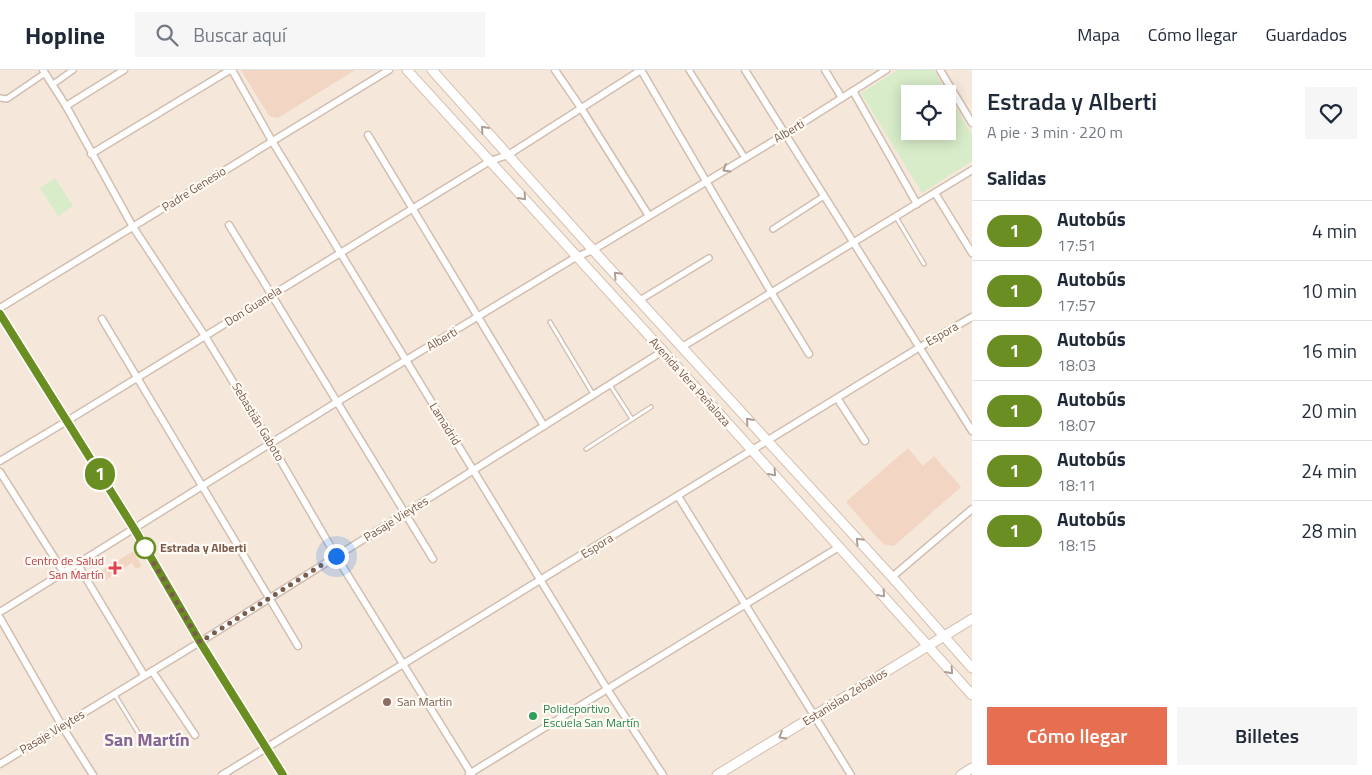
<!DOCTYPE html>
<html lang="es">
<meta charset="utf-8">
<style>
:root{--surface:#fff;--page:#f6f6f7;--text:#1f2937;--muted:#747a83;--line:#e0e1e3;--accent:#e76f51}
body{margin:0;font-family:"Titillium Web",sans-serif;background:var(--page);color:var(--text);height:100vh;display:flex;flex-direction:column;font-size:19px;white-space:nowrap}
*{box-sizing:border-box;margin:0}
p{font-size:16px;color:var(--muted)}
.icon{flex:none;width:28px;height:28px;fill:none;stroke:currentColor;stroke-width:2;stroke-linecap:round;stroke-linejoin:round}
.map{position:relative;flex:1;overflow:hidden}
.panel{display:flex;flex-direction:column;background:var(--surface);width:400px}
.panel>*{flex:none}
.badge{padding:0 10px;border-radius:16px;font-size:18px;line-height:32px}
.fabs{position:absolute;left:901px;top:15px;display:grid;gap:10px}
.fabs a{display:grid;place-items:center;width:55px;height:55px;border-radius:0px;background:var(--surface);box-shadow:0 2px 12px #0003;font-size:25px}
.you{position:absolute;width:25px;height:25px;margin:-12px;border:4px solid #fff;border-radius:50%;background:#1a73e8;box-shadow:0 0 0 8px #1a73e833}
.map>.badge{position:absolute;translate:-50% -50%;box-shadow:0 0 0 2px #fff}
h2{padding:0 15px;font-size:19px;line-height:45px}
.round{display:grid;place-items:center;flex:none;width:52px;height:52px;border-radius:0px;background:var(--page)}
.overview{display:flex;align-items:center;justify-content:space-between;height:85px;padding:0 15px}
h1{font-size:24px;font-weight:600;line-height:38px}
.button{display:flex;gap:10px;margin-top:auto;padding:10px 15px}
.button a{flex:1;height:58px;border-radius:0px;background:var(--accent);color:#fff;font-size:20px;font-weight:600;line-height:58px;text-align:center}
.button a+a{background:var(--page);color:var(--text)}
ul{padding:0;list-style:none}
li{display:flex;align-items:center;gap:15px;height:60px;padding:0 15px;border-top:1px solid var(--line)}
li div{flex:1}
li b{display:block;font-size:19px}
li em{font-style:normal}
li .badge{min-width:55px;font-weight:700;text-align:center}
header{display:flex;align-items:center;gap:30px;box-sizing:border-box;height:70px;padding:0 25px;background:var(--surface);border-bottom:1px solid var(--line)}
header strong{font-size:24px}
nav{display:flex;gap:28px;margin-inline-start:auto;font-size:18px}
.search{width:350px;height:45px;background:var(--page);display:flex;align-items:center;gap:12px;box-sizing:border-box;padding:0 18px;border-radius:0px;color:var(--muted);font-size:19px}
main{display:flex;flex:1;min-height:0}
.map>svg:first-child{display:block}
</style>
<header>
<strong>Hopline</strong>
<div class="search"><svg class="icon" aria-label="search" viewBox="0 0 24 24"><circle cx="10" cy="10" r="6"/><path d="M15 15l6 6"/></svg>Buscar aquí</div>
<nav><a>Mapa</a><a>Cómo llegar</a><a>Guardados</a></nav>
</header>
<main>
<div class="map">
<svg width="972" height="705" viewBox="0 0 972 705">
<rect width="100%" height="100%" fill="#fdf6ec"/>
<path fill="#f5e8da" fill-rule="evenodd" d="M 0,0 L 972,0 L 972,705 L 0,705 ZM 910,24 L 948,24 L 948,61 L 910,61 Z"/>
<g fill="#d8ecc9" fill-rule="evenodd">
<path d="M 898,0 L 934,0 L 972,65 L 972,91 L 922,123 L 861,23 ZM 910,24 L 948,24 L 948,61 L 910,61 Z"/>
<polygon points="55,108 73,136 58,146 40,118"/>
</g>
<g fill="#f3d5c3">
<polygon points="241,0 355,0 278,48 269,46"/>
<polygon points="908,378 923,396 934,386 961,417 894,476 883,474 846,432"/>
<polygon points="133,481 142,496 136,499 132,493 103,512 98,503"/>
</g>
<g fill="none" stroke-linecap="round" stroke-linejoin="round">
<g stroke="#d1beb0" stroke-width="5.5">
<g id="service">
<polyline points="896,147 924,194"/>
<polyline points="550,252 593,324"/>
<polyline points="610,315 632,349"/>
<polyline points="586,379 651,337"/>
<polyline points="115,625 144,672"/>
</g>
</g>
<g stroke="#d1beb0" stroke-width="8">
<g id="pedestrian">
<polyline points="689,0 745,88"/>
<polyline points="52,15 73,0"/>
<polyline points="0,28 7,29 45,3"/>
<polyline points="773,159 824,126"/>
<polyline points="640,230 709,188"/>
</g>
</g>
<g stroke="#d1beb0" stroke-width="9">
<g id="minor">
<polyline points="43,0 66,36 133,157 205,266 271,374 336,486 472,705"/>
<polyline points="232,0 272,71 607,619 663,705"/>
<polyline points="555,0 581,38 649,146"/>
<polyline points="641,0 771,222 809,284"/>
<polyline points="745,0 972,361"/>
<polyline points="825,0 842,28"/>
<polyline points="940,0 972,53"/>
<polyline points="853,21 917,134"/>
<polyline points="66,36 124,0"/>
<polyline points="368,65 544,356"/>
<polyline points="91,84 230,0"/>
<polyline points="935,123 972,183"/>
<polyline points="229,155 433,489"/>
<polyline points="0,238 389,0"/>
<polyline points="0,244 135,460 200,572 283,705"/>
<polyline points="102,249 298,576"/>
<polyline points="682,277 972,100"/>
<polyline points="837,328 865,371"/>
<polyline points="0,391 67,351 490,91 508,85 641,0"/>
<polyline points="0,402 64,503"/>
<polyline points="678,426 851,705"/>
<polyline points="78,495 144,605"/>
<polyline points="892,507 972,439"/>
<polyline points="0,542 337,332 576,187 593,180 785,64 886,0"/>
<polyline points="0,548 62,656 93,705"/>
<polyline points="152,601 195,665"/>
<polyline points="0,694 200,572 663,281"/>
<polyline points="469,704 839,477"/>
<polyline points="222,705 920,277 972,247"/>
</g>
</g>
<g stroke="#d6c0b0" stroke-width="11">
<g id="secondary">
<polyline points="407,0 663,281 972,625"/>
<polyline points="432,0 593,180 892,507 972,598"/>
<polyline points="717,705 972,549"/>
<polyline points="961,705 972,698"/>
</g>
</g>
<use href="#service" stroke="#fff" stroke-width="3"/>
<use href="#pedestrian" stroke="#fff" stroke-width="5"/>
<use href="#minor" stroke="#fff" stroke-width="6"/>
<use href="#secondary" stroke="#fff" stroke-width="9"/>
</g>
<defs><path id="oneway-chevron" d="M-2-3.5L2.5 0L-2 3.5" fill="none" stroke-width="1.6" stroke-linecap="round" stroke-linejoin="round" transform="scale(1.25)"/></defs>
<g stroke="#af9d94">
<use href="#oneway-chevron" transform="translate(484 59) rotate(-132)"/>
<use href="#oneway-chevron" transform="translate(726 99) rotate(149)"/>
<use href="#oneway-chevron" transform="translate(523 127) rotate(48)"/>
<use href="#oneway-chevron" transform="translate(617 205) rotate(-133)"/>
<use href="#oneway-chevron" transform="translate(749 351) rotate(-132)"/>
<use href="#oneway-chevron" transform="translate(773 403) rotate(48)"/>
<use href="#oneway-chevron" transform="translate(859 471) rotate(-133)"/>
<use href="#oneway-chevron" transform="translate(882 524) rotate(49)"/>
<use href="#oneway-chevron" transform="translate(950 601) rotate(48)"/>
<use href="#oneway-chevron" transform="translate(782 666) rotate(149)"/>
</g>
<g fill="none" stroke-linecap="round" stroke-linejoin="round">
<g stroke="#fff" stroke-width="11">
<polyline id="line" points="0,244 135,460 200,572 283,705"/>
</g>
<use href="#line" stroke="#6b8e23" stroke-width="8"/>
<polyline stroke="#7a5c4d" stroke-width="5" stroke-dasharray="0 9" points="145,478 200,572 336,486"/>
</g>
<circle fill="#fff" stroke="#6b8e23" stroke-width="2.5" cx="145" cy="478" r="10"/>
<path fill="#e0444e" stroke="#fffaf3" stroke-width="2" d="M112.5 490.5h5v5h5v5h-5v5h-5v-5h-5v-5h5z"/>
<circle fill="#8d6e63" stroke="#fffaf3" stroke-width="2" cx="387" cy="632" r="5"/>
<circle fill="#2e9e5b" stroke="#fffaf3" stroke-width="2" cx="533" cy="646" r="5"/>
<g text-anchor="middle" stroke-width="4.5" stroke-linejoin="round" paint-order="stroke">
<g font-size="12" fill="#7a5c4d" stroke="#fffaf3">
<text transform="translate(789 61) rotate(-31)" y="4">Alberti</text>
<text transform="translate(194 119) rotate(-32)" y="4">Padre Genesio</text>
<text transform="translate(253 236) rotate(-32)" y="4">Don Guanela</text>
<text transform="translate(942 264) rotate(-30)" y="4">Espora</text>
<text transform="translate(442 269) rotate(-31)" y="4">Alberti</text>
<text transform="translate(690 312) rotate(48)" y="4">Avenida Vera Peñaloza</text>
<text transform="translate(258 352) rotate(59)" y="4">Sebastián Gaboto</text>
<text transform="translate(445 354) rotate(58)" y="4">Lamadrid</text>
<text transform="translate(396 449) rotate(-32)" y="4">Pasaje Vieytes</text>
<text transform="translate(597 476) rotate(-32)" y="4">Espora</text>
<text transform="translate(845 627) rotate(-32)" y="4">Estanislao Zeballos</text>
<text transform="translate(52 662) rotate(-31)" y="4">Pasaje Vieytes</text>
</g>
<g font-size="12" font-weight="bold" fill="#7a5c4d" stroke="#fffaf3" text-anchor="start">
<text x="160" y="482">Estrada y Alberti</text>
</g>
<g font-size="12" fill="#be3a42" stroke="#fffaf3" text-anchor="end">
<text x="104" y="495">Centro de Salud<tspan x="104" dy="14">San Martín</tspan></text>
</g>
<g font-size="12" fill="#785e54" stroke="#fffaf3" text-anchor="start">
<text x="397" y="636">San Martin</text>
</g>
<g font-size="12" fill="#27864d" stroke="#fffaf3" text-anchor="start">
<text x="543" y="643">Polideportivo<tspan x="543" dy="14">Escuela San Martín</tspan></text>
</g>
<g font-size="18" font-weight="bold" fill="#846695" stroke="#fffaf3">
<text x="147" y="676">San Martín</text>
</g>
</g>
</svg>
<div class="fabs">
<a><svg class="icon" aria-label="locate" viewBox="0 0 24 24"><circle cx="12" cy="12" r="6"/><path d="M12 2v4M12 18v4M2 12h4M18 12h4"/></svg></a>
</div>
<div class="you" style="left:336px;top:486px"></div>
<b class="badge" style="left:100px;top:404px;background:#6b8e23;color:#fff">1</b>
</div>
<section class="panel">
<div class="overview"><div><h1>Estrada y Alberti</h1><p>A pie · 3 min · 220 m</p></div><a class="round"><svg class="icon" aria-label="heart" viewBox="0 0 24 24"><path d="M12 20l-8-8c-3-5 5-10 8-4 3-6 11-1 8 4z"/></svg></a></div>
<h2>Salidas</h2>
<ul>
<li><span class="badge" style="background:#6b8e23;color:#fff">1</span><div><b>Autobús</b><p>17:51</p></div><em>4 min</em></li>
<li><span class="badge" style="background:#6b8e23;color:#fff">1</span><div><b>Autobús</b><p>17:57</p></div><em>10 min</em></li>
<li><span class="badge" style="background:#6b8e23;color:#fff">1</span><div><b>Autobús</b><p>18:03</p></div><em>16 min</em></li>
<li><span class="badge" style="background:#6b8e23;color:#fff">1</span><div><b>Autobús</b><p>18:07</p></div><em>20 min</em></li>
<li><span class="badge" style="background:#6b8e23;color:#fff">1</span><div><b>Autobús</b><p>18:11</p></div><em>24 min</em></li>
<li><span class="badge" style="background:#6b8e23;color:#fff">1</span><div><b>Autobús</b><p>18:15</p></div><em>28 min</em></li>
</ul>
<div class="button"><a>Cómo llegar</a><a>Billetes</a></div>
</section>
</main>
